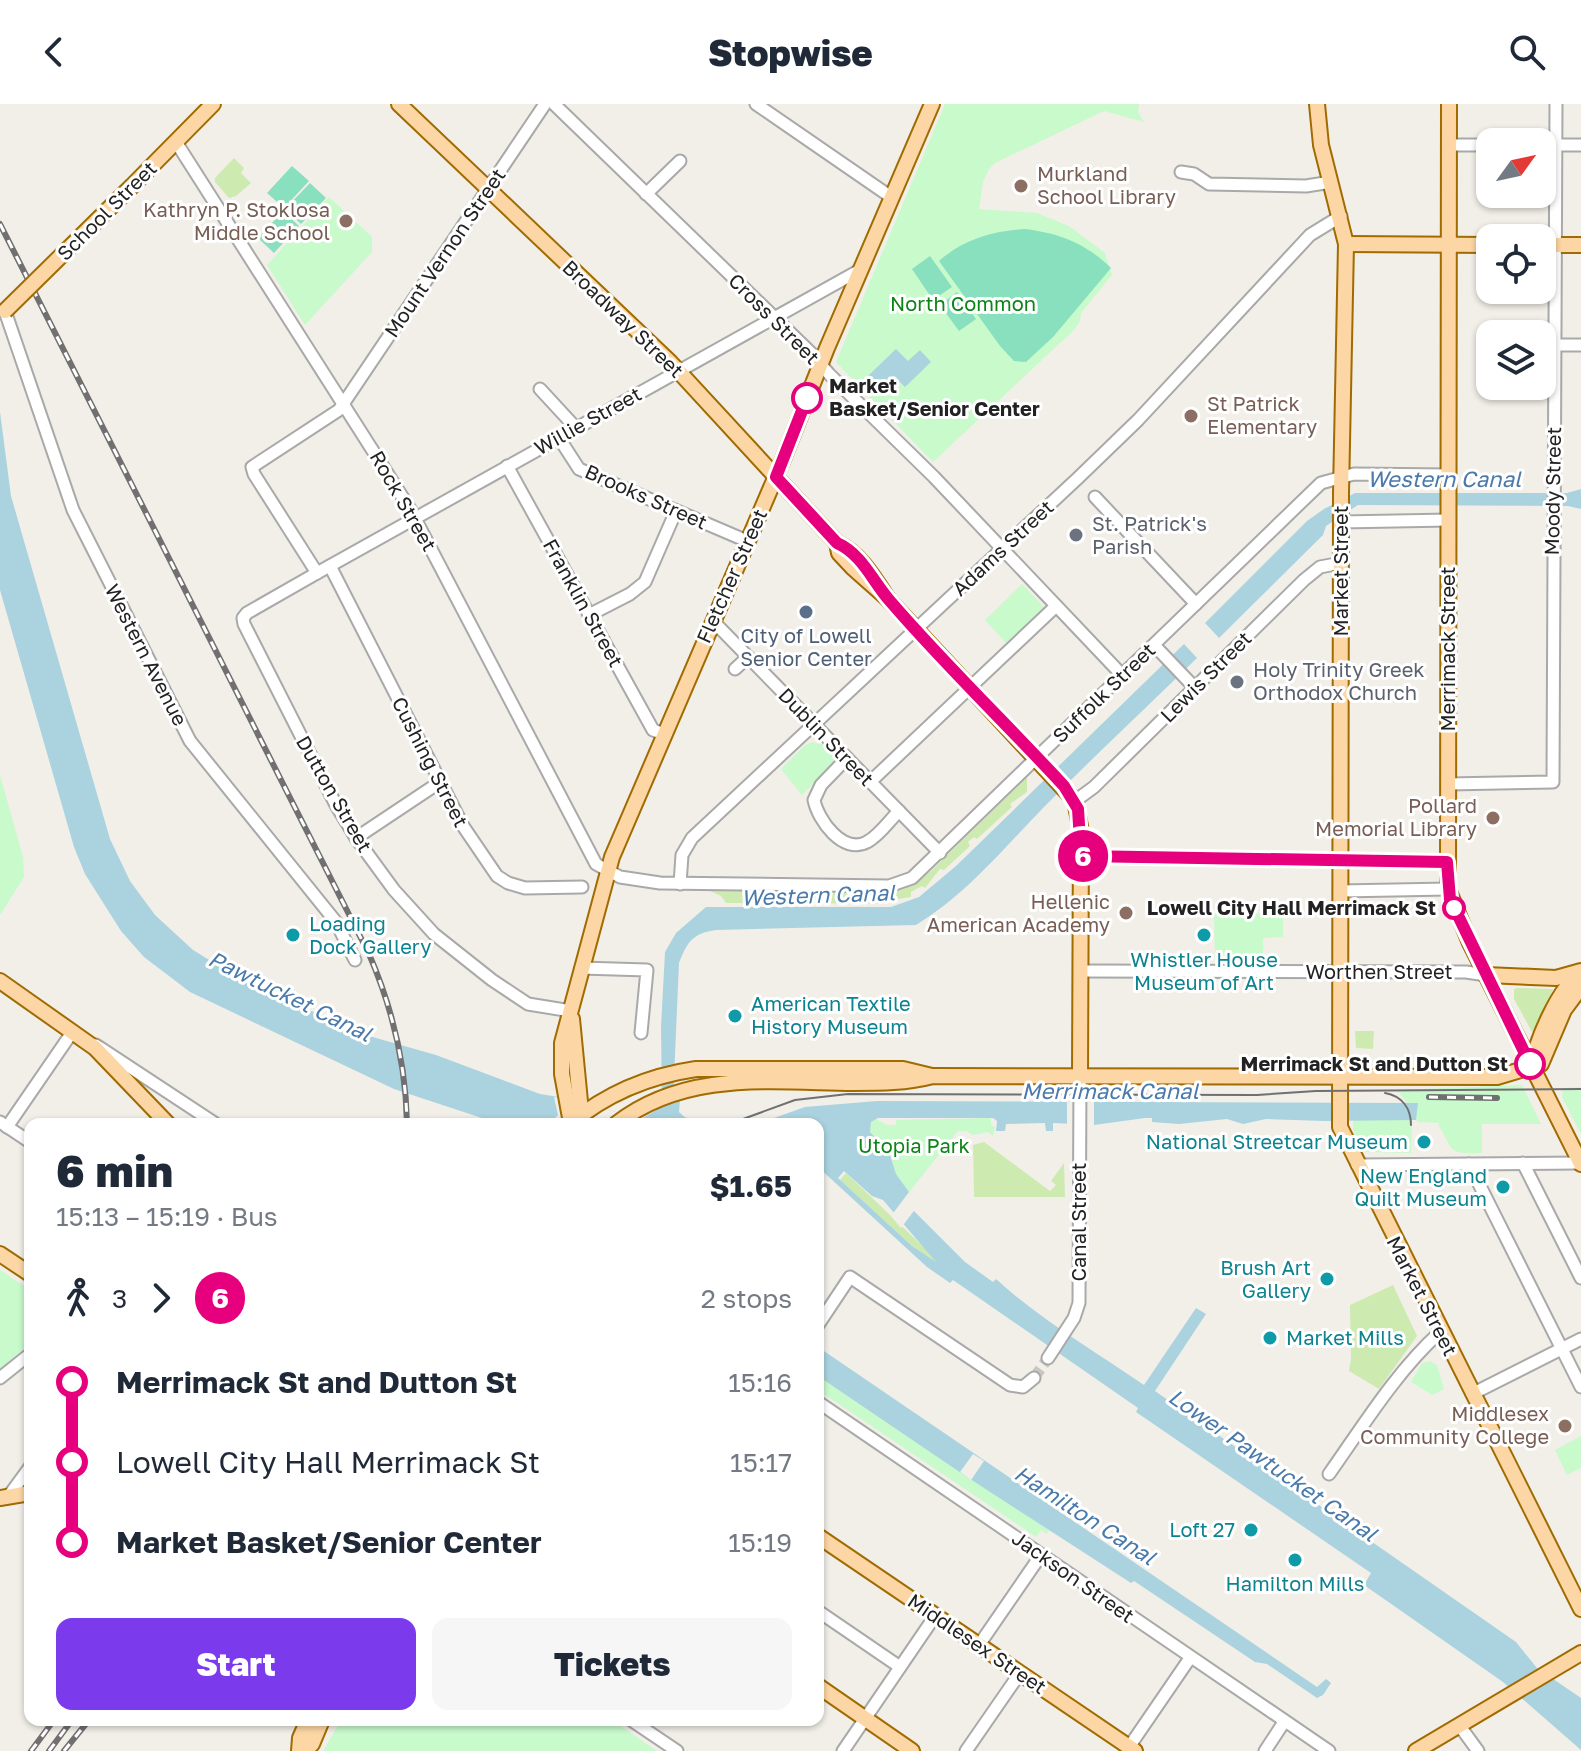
<!DOCTYPE html>
<meta charset="utf-8">
<style>
:root{--surface:#fff;--page:#f6f6f7;--text:#1f2937;--muted:#747a83;--accent:#7c3aed}
body{margin:0;font-family:"Golos Text",sans-serif;background:var(--page);color:var(--text);height:100vh;display:flex;flex-direction:column;font-size:30px;white-space:nowrap}
*{box-sizing:border-box;margin:0}
p{font-size:26px;color:var(--muted)}
.icon{flex:none;width:44px;height:44px;fill:none;stroke:currentColor;stroke-width:2;stroke-linecap:round;stroke-linejoin:round}
.map{position:relative;flex:1;overflow:hidden}
.panel{position:absolute;left:24px;top:1014px;width:800px;height:608px;display:flex;flex-direction:column;background:var(--surface);border-radius:16px;box-shadow:0 2px 6px #0004}
.panel>*{flex:none}
.badge{padding:0 16px;border-radius:26px;font-size:28px;line-height:52px}
.needle{width:52px;rotate:57deg}
.fabs{position:absolute;left:1476px;top:24px;display:grid;gap:16px}
.fabs a{display:grid;place-items:center;width:80px;height:80px;border-radius:16px;background:var(--surface);box-shadow:0 2px 6px #0004;font-size:40px}
.map>.badge{position:absolute;translate:-50% -50%;box-shadow:0 0 0 4px #fff}
.legs{display:flex;align-items:center;gap:12px;height:88px;padding:0 32px;font-size:26px}
.legs p{margin-inline-start:auto}
.headline{display:flex;align-items:center;justify-content:space-between;height:136px;padding:0 32px}
h1{font-size:44px;font-weight:800;line-height:60px}
.button{display:flex;gap:16px;margin-top:auto;padding:16px 32px}
.button a{flex:1;height:92px;border-radius:16px;background:var(--accent);color:#fff;font-size:32px;font-weight:800;line-height:92px;text-align:center}
.button a+a{background:var(--page);color:var(--text)}
ul{padding:0 32px;list-style:none}
li{display:flex;align-items:center;gap:28px;height:80px;font-size:30px}
li i{display:grid;place-items:center;width:12px;height:100%;margin:0 10px;background:currentColor}
li i::after{content:'';width:20px;height:20px;margin:-10px;border:6px solid;border-radius:50%;background:var(--surface)}
li p{margin-inline-start:auto}
li:first-child i{background:linear-gradient(#0000 50%,currentColor 0)}
li:last-child i{background:linear-gradient(currentColor 50%,#0000 0)}
header{display:flex;justify-content:space-between;align-items:center;height:104px;padding:0 32px;background:var(--surface);font-size:36px;font-weight:800}
.map>svg:first-child{display:block}
</style>
<header><svg class="icon" aria-label="back" viewBox="0 0 24 24"><path d="M15 5l-7 7 7 7"/></svg>Stopwise<svg class="icon" aria-label="search" viewBox="0 0 24 24"><circle cx="10" cy="10" r="6"/><path d="M15 15l6 6"/></svg></header>
<div class="map">
<svg width="1581" height="1647" viewBox="0 0 1581 1647">
<rect width="100%" height="100%" fill="#f2efe9"/>
<g fill="#cdebb0">
<polygon points="234,54 244,64 241,69 251,79 236,92 229,94 215,78 215,74"/>
<polygon points="1027,673 1027,688 1010,700 1012,703 977,735 974,733 968,738 970,742 944,766 940,765 925,784 922,782 911,788 911,793 885,797 885,800 797,799 792,795 779,796 778,799 726,799 721,792 710,787 880,788 904,784 930,768"/>
<polygon points="1517,884 1553,885 1537,926 1532,928 1514,895 1514,885"/>
<polygon points="1355,927 1374,927 1373,945 1356,944"/>
<polygon points="984,1038 1050,1087 1056,1081 1051,1077 1064,1059 1065,1093 974,1093 973,1041"/>
<polygon points="846,1069 935,1154 936,1159 912,1142 840,1076"/>
<polygon points="1393,1181 1417,1232 1379,1285 1349,1267 1351,1255 1350,1201"/>
</g>
<g fill="#c8facc">
<polygon points="945,0 1139,0 1138,8 1144,18 1104,7 995,59 989,65 983,78 979,105 1037,109 1069,122 1105,149 1112,171 1081,209 1080,217 1075,225 933,358 836,258"/>
<polygon points="329,93 372,133 372,148 305,221 267,161"/>
<polygon points="1022,480 1044,503 1006,539 985,516"/>
<polygon points="813,638 822,640 837,656 802,691 781,665 805,641"/>
<polygon points="0,671 23,753 24,773 0,811"/>
<polygon points="1283,809 1283,833 1263,834 1263,858 1215,859 1214,810"/>
<path d="M 1522,981 L 1541,1020 L 1482,1020 L 1482,1049 C 1447,1050 1454,1048 1438,1020 L 1442,1019 L 1417,1018 L 1415,1009 L 1397,986 Z"/>
<polygon points="1581,983 1581,1030 1562,993 1563,984"/>
<polygon points="991,1014 991,1021 995,1023 993,1032 988,1028 973,1031 966,1027 958,1027 909,1088 896,1070 889,1048 870,1028 871,1018 876,1015 887,1021 896,1021 896,1016"/>
<polygon points="1353,1016 1412,1016 1411,1049 1364,1048 1353,1026"/>
<polygon points="0,1166 30,1186 30,1239 0,1265"/>
<polygon points="1430,1257 1437,1261 1444,1285 1432,1291 1411,1278 1422,1259"/>
<polygon points="818,1272 1049,1426 1047,1430 1041,1426 1036,1433 818,1286"/>
<polygon points="1581,1332 1581,1364 1567,1371 1555,1346"/>
<polygon points="341,1616 612,1616 657,1647 323,1647"/>
</g>
<g fill="#88e0be">
<polygon points="292,62 309,77 284,104 267,89"/>
<polygon points="310,79 326,94 301,120 285,105"/>
<polygon points="283,107 299,122 274,149 258,134"/>
<path d="M 1026,125 C 1061,130 1085,139 1111,164 L 1053,233 L 1026,258 L 1014,257 L 1000,242 L 939,157 C 964,135 993,127 1026,125 Z"/>
<polygon points="930,152 952,183 933,196 912,165"/>
<polygon points="957,188 976,215 959,227 940,201"/>
</g>
<g fill="#aad3df" fill-rule="evenodd">
<polygon points="896,245 908,257 920,246 931,258 905,283 894,272 881,284 869,271"/>
<path d="M 0,308 L 11,392 L 110,735 L 130,777 L 155,811 L 193,846 L 245,878 L 369,932 L 436,951 L 540,990 L 584,997 L 639,1016 L 662,1003 L 661,923 L 665,848 L 676,829 L 706,803 L 891,803 L 919,793 L 956,762 L 1184,540 L 1197,554 C 1146,604 1093,653 1043,704 C 1003,745 966,791 916,821 L 716,826 C 693,829 687,838 679,859 L 673,997 L 680,995 L 679,1008 C 690,1020 707,1018 723,1020 L 500,1020 L 394,985 L 190,888 L 144,853 L 121,827 L 85,770 L 74,743 L 0,486 Z"/>
<polygon points="1581,385 1581,405 1568,402 1358,401 1326,422 1323,431 1219,534 1205,519 1307,417 1324,405 1355,389 1567,389"/>
<path d="M 877,997 L 1418,999 L 1416,1016 L 1325,1017 L 1266,1015 L 1243,1020 L 1227,1015 L 1179,1020 L 1152,1018 L 1152,1014 L 1145,1014 L 1094,1021 L 1053,1019 L 1053,1027 L 1046,1027 L 1045,1019 L 1006,1020 L 1005,1027 L 996,1027 L 997,1017 L 993,1014 L 878,1014 L 871,1018 L 870,1028 L 889,1048 L 896,1070 L 909,1088 L 914,1107 L 965,1158 L 993,1178 L 996,1175 C 1037,1213 1094,1247 1144,1281 L 1196,1204 L 1206,1210 L 1155,1287 L 1516,1538 L 1537,1564 L 1581,1594 L 1581,1646 L 1503,1578 L 1364,1481 L 1371,1469 L 1136,1308 L 1138,1304 L 953,1176 L 950,1179 L 927,1163 L 818,1063 L 818,1020 L 757,1020 L 805,1003 ZM 844,1067 L 872,1092 L 883,1096 L 936,1158 L 912,1142 L 838,1074 Z"/>
<polygon points="818,1243 1317,1583 1326,1575 1331,1579 1323,1591 1317,1594 1267,1560 1255,1558 1134,1477 1131,1479 967,1373 818,1272"/>
</g>
<g fill="#f2efe9">
<polygon points="554,993 584,997 639,1016 634,1020 549,1020 558,1011"/>
<rect x="1067" y="998" width="27" height="23"/>
<polygon points="909,1088 916,1104 901,1124 891,1112"/>
<polygon points="973,1350 984,1357 971,1376 960,1368"/>
</g>
<g fill="none" stroke-linecap="round" stroke-linejoin="round">
<polyline stroke="#c8c6c1" stroke-width="11" stroke-dasharray="11 5.5" stroke-linecap="butt" points="1034,1274 1048,1254"/>
<g stroke="#a9a9a9" stroke-width="15">
<g id="minor">
<polyline points="554,0 811,249 829,270 934,373 1122,571"/>
<polyline points="756,0 891,93"/>
<polyline points="176,38 410,405 596,760 620,773 660,779 889,782 912,774 1321,379 1354,370 1449,371"/>
<polyline points="1449,41 1490,41"/>
<polyline points="1542,41 1581,41"/>
<polyline points="1181,68 1194,70 1209,80 1306,82 1331,78"/>
<polyline points="646,90 680,57"/>
<polyline points="5,207 73,406 190,637 336,818 355,856"/>
<polyline points="1554,241 1581,241"/>
<polyline points="540,285 576,324"/>
<polyline points="559,334 579,365 747,437"/>
<polyline points="507,362 653,626 664,630"/>
<polyline points="1095,393 1196,500"/>
<polyline points="1341,418 1449,416"/>
<polyline points="330,462 463,722 497,772 508,779 525,784 582,783"/>
<polyline points="317,469 254,370 252,363 339,306 545,0"/>
<polyline points="589,511 630,490 645,478 676,407"/>
<polyline points="713,517 940,749"/>
<polyline points="1154,541 1195,584"/>
<polyline points="735,565 748,553"/>
<path d="M 847,654 L 821,681 L 814,696 C 818,716 843,751 867,738 C 879,732 889,717 899,707"/>
<polyline points="870,678 1055,503"/>
<polyline points="1448,680 1553,678 1556,0"/>
<polyline points="1075,697 1094,683 1304,476 1320,463 1341,459"/>
<polyline points="356,734 440,678"/>
<polyline points="1081,752 1447,758"/>
<polyline points="680,780 682,751 692,734 1078,374 1138,316 1310,131 1341,112"/>
<polyline points="1340,787 1448,785"/>
<polyline points="581,864 647,866 641,929"/>
<polyline points="1081,867 1466,868 1486,871"/>
<polyline points="571,907 528,900 492,876 434,830 394,786 356,734 336,701 244,520 243,514 247,509 317,469 860,166"/>
<polyline points="96,941 216,1020"/>
<polyline points="0,1018 30,1038"/>
<polyline points="7,1023 73,927"/>
<polyline points="1523,1059 1581,1174"/>
<polyline points="1469,1060 1581,1283"/>
<polyline points="1357,1061 1580,1059"/>
<polyline points="818,1221 850,1173 1010,1281 1023,1283 1034,1274"/>
<polyline points="1048,1254 1074,1214 1079,1199 1080,973"/>
<polyline points="0,1274 30,1250"/>
<polyline points="1472,1290 1581,1235"/>
<polyline points="818,1298 1329,1647"/>
<path d="M 1329,1370 C 1363,1322 1396,1268 1440,1228"/>
<polyline points="8,1393 30,1363"/>
<polyline points="818,1507 900,1563"/>
<polyline points="979,1541 1041,1451"/>
<polyline points="631,1616 677,1647"/>
<polyline points="1459,1621 1478,1647"/>
<polyline points="1129,1643 1190,1554"/>
<polyline points="843,1647 935,1512"/>
<polyline points="966,1647 1020,1569"/>
<polyline points="1265,1647 1284,1618"/>
</g>
</g>
<g stroke="#a06b00" stroke-width="18">
<g id="major">
<path d="M 399,0 L 670,258 L 837,439 C 860,449 875,475 888,495"/>
<polyline points="1317,0 1321,41 1346,140 1341,389 1340,1023 1581,1505"/>
<polyline points="1449,0 1448,785 1470,839 1581,1060"/>
<polyline points="132,82 213,0"/>
<polyline points="1346,140 1490,141"/>
<polyline points="1542,141 1581,141"/>
<polyline points="837,439 839,449 853,464 888,495 1075,697 1081,727 1080,973"/>
<polyline points="1486,871 1556,874 1581,867"/>
<polyline points="0,877 95,944 168,1020"/>
<polyline points="572,915 582,1018"/>
<path d="M 1532,963 C 1536,937 1559,883 1581,869"/>
<polyline points="571,1019 562,970 562,939 612,753 782,358 827,244 932,0"/>
<path d="M 570,1020 C 607,989 648,972 696,965 L 903,965 L 932,972"/>
<path d="M 616,1020 C 685,966 772,978 853,979 C 881,979 906,979 933,972 L 1497,973 L 1541,960 L 1564,906 L 1581,883"/>
<polyline points="0,1150 30,1170"/>
<polyline points="0,1394 30,1389"/>
<polyline points="818,1432 1135,1647"/>
<polyline points="818,1582 912,1647"/>
<polyline points="299,1647 300,1634 308,1616"/>
<polyline points="305,1647 312,1640 322,1616"/>
<polyline points="1416,1647 1581,1549"/>
</g>
</g>
<use href="#minor" stroke="#fff" stroke-width="11"/>
<use href="#major" stroke="#fcd6a4" stroke-width="14"/>
<g stroke="#707070" stroke-width="2">
<path d="M 1385,989 C 1402,992 1411,1004 1411,1021"/>
<polyline points="743,1015 795,996 848,990 1257,991 1316,987 1581,985"/>
</g>
<g stroke="#707070" stroke-width="6">
<g id="rail">
<path d="M 0,120 L 369,850 C 392,903 406,962 407,1020"/>
<polyline points="1429,993 1497,994"/>
<polyline points="31,1647 54,1616"/>
<polyline points="49,1647 72,1616"/>
<polyline points="64,1647 89,1616"/>
</g>
</g>
<use href="#rail" stroke="#fff" stroke-width="3" stroke-dasharray="9" stroke-linecap="butt"/>
<g stroke="#a06b00" stroke-width="18" stroke-linecap="butt">
<polyline id="major-bridge" points="5,207 132,82"/>
</g>
<use href="#major-bridge" stroke="#fcd6a4" stroke-width="14"/>
</g>
<g fill="none" stroke-linecap="round" stroke-linejoin="round">
<g stroke="#fff" stroke-width="18">
<path id="line-1" d="M 807,294 L 776,373 L 837,439 C 862,450 873,478 890,497 C 945,561 1007,620 1064,682 L 1078,705 L 1081,752 L 1447,758 L 1450,795 L 1530,960"/>
</g>
<use href="#line-1" stroke="#e6007e" stroke-width="12"/>
</g>
<g fill="#8d6e63" stroke="#fff" stroke-width="3">
<circle cx="1021" cy="82" r="8"/>
<circle cx="346" cy="117" r="8"/>
<circle cx="1191" cy="312" r="8"/>
<circle cx="1493" cy="714" r="8"/>
<circle cx="1126" cy="809" r="8"/>
<circle cx="1565" cy="1322" r="8"/>
</g>
<g fill="#fff" stroke="#e6007e" stroke-width="4">
<circle cx="807" cy="294" r="14"/>
<circle cx="1454" cy="804" r="10"/>
<circle cx="1530" cy="960" r="14"/>
</g>
<g fill="#6b7280" stroke="#fff" stroke-width="3">
<circle cx="1076" cy="431" r="8"/>
<circle cx="1237" cy="578" r="8"/>
</g>
<circle fill="#5c6f8a" stroke="#fff" stroke-width="3" cx="806" cy="508" r="8"/>
<g fill="#0f9aa8" stroke="#fff" stroke-width="3">
<circle cx="293" cy="831" r="8"/>
<circle cx="1204" cy="831" r="8"/>
<circle cx="735" cy="912" r="8"/>
<circle cx="1424" cy="1038" r="8"/>
<circle cx="1503" cy="1083" r="8"/>
<circle cx="1327" cy="1175" r="8"/>
<circle cx="1270" cy="1234" r="8"/>
<circle cx="1251" cy="1426" r="8"/>
<circle cx="1295" cy="1456" r="8"/>
</g>
<g text-anchor="middle" stroke-width="6" stroke-linejoin="round" paint-order="stroke">
<g font-size="20" fill="#785e54" stroke="#fff" text-anchor="end">
<text x="1037" y="77" text-anchor="start">Murkland<tspan x="1037" dy="23">School Library</tspan></text>
<text x="330" y="113">Kathryn P. Stoklosa<tspan x="330" dy="23">Middle School</tspan></text>
<text x="1207" y="307" text-anchor="start">St Patrick<tspan x="1207" dy="23">Elementary</tspan></text>
<text x="1477" y="709">Pollard<tspan x="1477" dy="23">Memorial Library</tspan></text>
<text x="1110" y="805">Hellenic<tspan x="1110" dy="23">American Academy</tspan></text>
<text x="1549" y="1317">Middlesex<tspan x="1549" dy="23">Community College</tspan></text>
</g>
<g font-size="20" fill="#222" stroke="#fff">
<text transform="translate(107 107) rotate(-45)" y="7">School Street</text>
<text transform="translate(445 149) rotate(-56)" y="7">Mount Vernon Street</text>
<text transform="translate(623 215) rotate(44)" y="7">Broadway Street</text>
<text transform="translate(774 215) rotate(45)" y="7">Cross Street</text>
<text transform="translate(588 317) rotate(-29)" y="7">Willie Street</text>
<text transform="translate(1553 387) rotate(-89)" y="7">Moody Street</text>
<text transform="translate(646 393) rotate(24)" y="7">Brooks Street</text>
<text transform="translate(403 397) rotate(60)" y="7">Rock Street</text>
<text transform="translate(1003 444) rotate(-43)" y="7">Adams Street</text>
<text transform="translate(1341 467) rotate(-90)" y="7">Market Street</text>
<text transform="translate(732 472) rotate(-66)" y="7">Fletcher Street</text>
<text transform="translate(583 499) rotate(61)" y="7">Franklin Street</text>
<text transform="translate(1448 545) rotate(-90)" y="7">Merrimack Street</text>
<text transform="translate(146 551) rotate(63)" y="7">Western Avenue</text>
<text transform="translate(1206 573) rotate(-45)" y="7">Lewis Street</text>
<text transform="translate(1104 589) rotate(-44)" y="7">Suffolk Street</text>
<text transform="translate(826 633) rotate(46)" y="7">Dublin Street</text>
<text transform="translate(430 658) rotate(63)" y="7">Cushing Street</text>
<text transform="translate(334 690) rotate(60)" y="7">Dutton Street</text>
<text x="1379" y="875">Worthen Street</text>
<text transform="translate(1079 1118) rotate(-90)" y="7">Canal Street</text>
<text transform="translate(1422 1192) rotate(63)" y="7">Market Street</text>
<text transform="translate(1073 1473) rotate(35)" y="7">Jackson Street</text>
<text transform="translate(977 1540) rotate(34)" y="7">Middlesex Street</text>
</g>
<g font-size="20" fill="#0c8416" stroke="#fff">
<text x="963" y="207">North Common</text>
<text x="914" y="1049">Utopia Park</text>
</g>
<g font-size="20" font-weight="bold" fill="#222" stroke="#fff" text-anchor="end">
<text x="829" y="289" text-anchor="start">Market<tspan x="829" dy="23">Basket/Senior Center</tspan></text>
<text x="1436" y="811">Lowell City Hall Merrimack St</text>
<text x="1508" y="967">Merrimack St and Dutton St</text>
</g>
<g font-size="20" fill="#5b616d" stroke="#fff" text-anchor="start">
<text x="1092" y="427">St. Patrick's<tspan x="1092" dy="23">Parish</tspan></text>
<text x="1253" y="573">Holy Trinity Greek<tspan x="1253" dy="23">Orthodox Church</tspan></text>
</g>
<g font-size="20" fill="#4e5e75" stroke="#fff">
<text x="806" y="539">City of Lowell<tspan x="806" dy="23">Senior Center</tspan></text>
</g>
<g font-size="20" fill="#0d838f" stroke="#fff" text-anchor="end">
<text x="309" y="827" text-anchor="start">Loading<tspan x="309" dy="23">Dock Gallery</tspan></text>
<text x="1204" y="863" text-anchor="middle">Whistler House<tspan x="1204" dy="23">Museum of Art</tspan></text>
<text x="751" y="907" text-anchor="start">American Textile<tspan x="751" dy="23">History Museum</tspan></text>
<text x="1408" y="1045">National Streetcar Museum</text>
<text x="1487" y="1079">New England<tspan x="1487" dy="23">Quilt Museum</tspan></text>
<text x="1311" y="1171">Brush Art<tspan x="1311" dy="23">Gallery</tspan></text>
<text x="1286" y="1241" text-anchor="start">Market Mills</text>
<text x="1235" y="1433">Loft 27</text>
<text x="1295" y="1487" text-anchor="middle">Hamilton Mills</text>
</g>
<g font-size="22" font-style="italic" fill="#4a7aab" stroke="#fff">
<text x="1444" y="383">Western Canal</text>
<text transform="translate(818 791) rotate(-2)" y="8">Western Canal</text>
<text transform="translate(290 892) rotate(26)" y="8">Pawtucket Canal</text>
<text x="1110" y="995">Merrimack Canal</text>
<text transform="translate(1273 1361) rotate(35)" y="8">Lower Pawtucket Canal</text>
<text transform="translate(1085 1411) rotate(33)" y="8">Hamilton Canal</text>
</g>
</g>
</svg>
<div class="fabs">
<a><svg class="needle" viewBox="-14 -14 28 28"><path d="M0-13l5 13h-10z" fill="#e53935"/><path d="M0 13l5-13h-10z" fill="#747a83"/></svg></a>
<a><svg class="icon" aria-label="locate" viewBox="0 0 24 24"><circle cx="12" cy="12" r="6"/><path d="M12 2v4M12 18v4M2 12h4M18 12h4"/></svg></a>
<a><svg class="icon" aria-label="layers" viewBox="0 0 24 24"><path d="M12 4l9 5-9 5-9-5zM3 14l9 5 9-5"/></svg></a>
</div>
<b class="badge" style="left:1083px;top:752px;background:#e6007e;color:#fff">6</b>
<section class="panel">
<div class="headline"><div><h1>6 min</h1><p>15:13 – 15:19 · Bus</p></div><b>$1.65</b></div>
<div class="legs"><svg class="icon" aria-label="walk" viewBox="0 0 24 24"><circle cx="13" cy="4" r="2"/><path d="M13 8l-2 6 4 7M11 14l-3 7M7 12l3-4h3l4 4"/></svg>3<svg class="icon" aria-label="forward" viewBox="0 0 24 24"><path d="M9 5l7 7-7 7"/></svg><b class="badge" style="background:#e6007e;color:#fff">6</b><p>2 stops</p></div>
<ul>
<li><i style="color:#e6007e"></i><b>Merrimack St and Dutton St</b><p>15:16</p></li>
<li><i style="color:#e6007e"></i><span>Lowell City Hall Merrimack St</span><p>15:17</p></li>
<li><i style="color:#e6007e"></i><b>Market Basket/Senior Center</b><p>15:19</p></li>
</ul>
<div class="button"><a>Start</a><a>Tickets</a></div>
</section>
</div>
